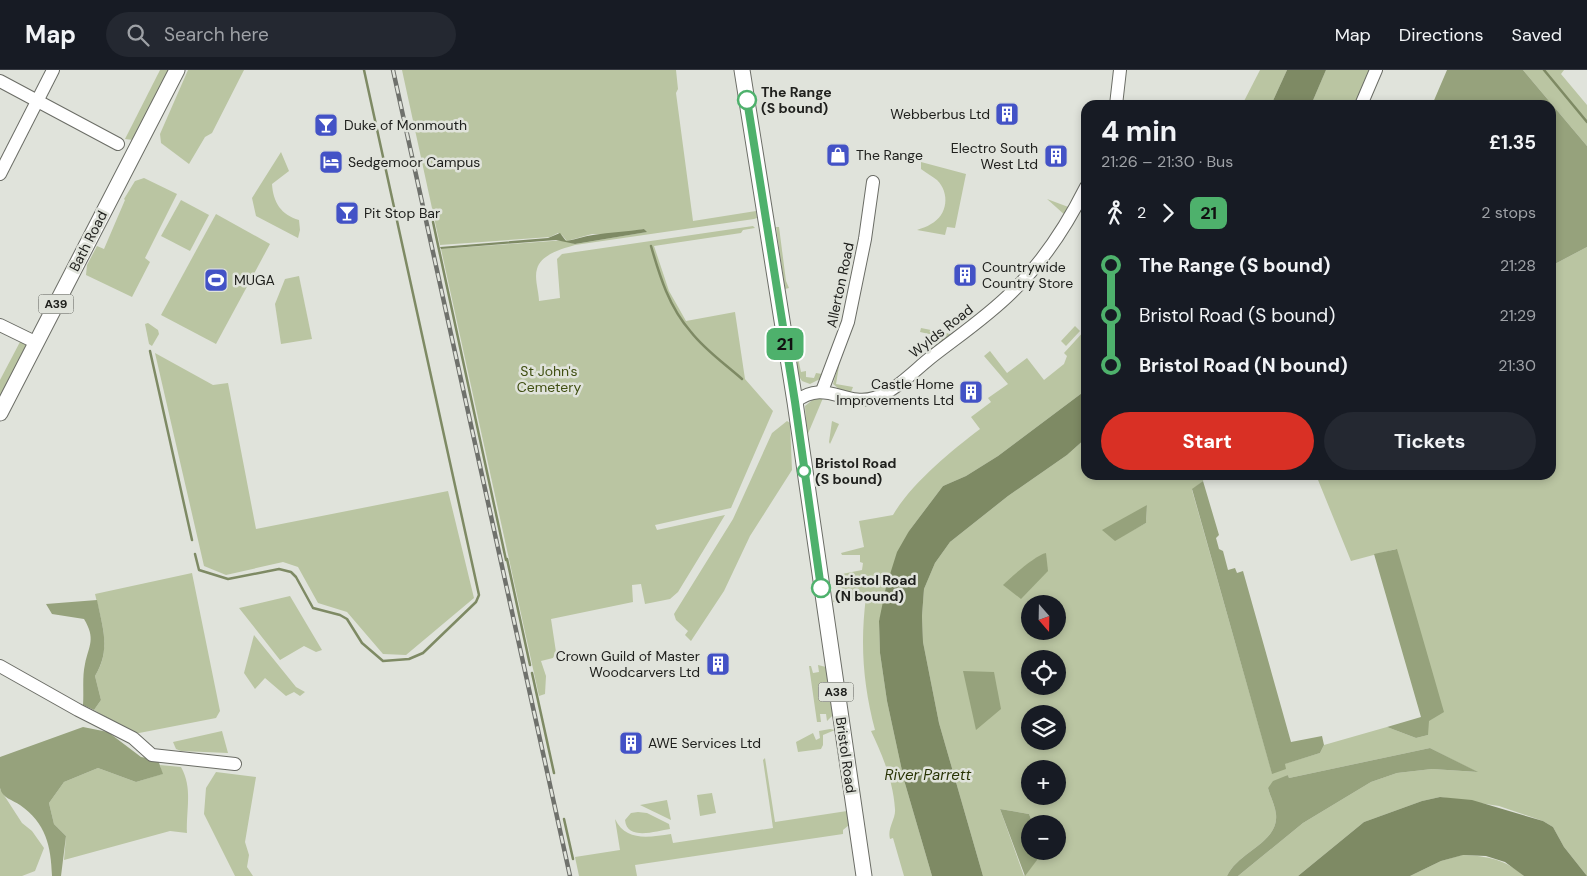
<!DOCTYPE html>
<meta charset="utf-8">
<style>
:root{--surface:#171b24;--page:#242831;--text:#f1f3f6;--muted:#9ea1a6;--line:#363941;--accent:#d93025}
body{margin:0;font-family:"DM Sans",sans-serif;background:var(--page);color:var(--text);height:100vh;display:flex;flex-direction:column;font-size:19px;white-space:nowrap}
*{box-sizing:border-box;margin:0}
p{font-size:16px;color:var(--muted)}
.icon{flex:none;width:28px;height:28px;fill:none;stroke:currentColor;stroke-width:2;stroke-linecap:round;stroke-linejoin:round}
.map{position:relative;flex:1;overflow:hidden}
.drawer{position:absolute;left:1081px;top:30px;width:475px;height:380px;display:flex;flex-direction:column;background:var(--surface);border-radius:15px;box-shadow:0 2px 8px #0003}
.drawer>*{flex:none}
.badge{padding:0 10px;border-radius:8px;font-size:18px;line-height:32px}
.needle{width:32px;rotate:160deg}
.controls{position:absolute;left:1021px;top:525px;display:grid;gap:10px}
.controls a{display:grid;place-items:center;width:45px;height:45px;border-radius:50%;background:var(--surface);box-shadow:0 2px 8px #0003;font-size:25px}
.map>.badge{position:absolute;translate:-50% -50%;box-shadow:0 0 0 2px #fff}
.legs{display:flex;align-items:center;gap:8px;height:55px;padding:0 20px;font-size:16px}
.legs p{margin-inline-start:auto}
.head{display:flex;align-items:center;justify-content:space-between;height:85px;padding:0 20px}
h1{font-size:28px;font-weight:700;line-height:38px}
.action{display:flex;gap:10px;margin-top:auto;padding:10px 20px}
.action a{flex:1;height:58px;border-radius:30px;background:var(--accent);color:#fff;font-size:20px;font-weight:700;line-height:58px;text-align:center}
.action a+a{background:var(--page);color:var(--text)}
ul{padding:0 20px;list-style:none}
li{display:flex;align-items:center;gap:18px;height:50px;font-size:19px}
li i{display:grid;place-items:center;width:8px;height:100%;margin:0 6px;background:currentColor}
li i::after{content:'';width:12px;height:12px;margin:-6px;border:4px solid;border-radius:50%;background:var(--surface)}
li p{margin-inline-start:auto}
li:first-child i{background:linear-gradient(#0000 50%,currentColor 0)}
li:last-child i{background:linear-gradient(currentColor 50%,#0000 0)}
header{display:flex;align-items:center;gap:30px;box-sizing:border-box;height:70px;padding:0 25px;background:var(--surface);border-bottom:1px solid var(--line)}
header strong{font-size:24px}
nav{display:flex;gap:28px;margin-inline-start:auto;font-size:18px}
.search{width:350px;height:45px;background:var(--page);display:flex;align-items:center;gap:12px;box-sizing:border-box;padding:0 18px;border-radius:28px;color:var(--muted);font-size:19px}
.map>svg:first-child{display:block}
</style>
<header>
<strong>Map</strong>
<div class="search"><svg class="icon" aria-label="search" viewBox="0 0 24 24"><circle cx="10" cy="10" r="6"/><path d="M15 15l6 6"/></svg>Search here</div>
<nav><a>Map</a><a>Directions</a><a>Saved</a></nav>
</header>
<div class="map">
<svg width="1587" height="806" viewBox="0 0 1587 806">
<rect width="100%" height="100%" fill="#e0e3db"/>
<g fill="#bac5a2" fill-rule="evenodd">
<polygon points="160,0 172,0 133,70 125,69"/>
<polygon points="188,0 244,0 212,63 205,67 189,94 161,73 160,64"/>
<path d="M 402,0 L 676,0 L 678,19 L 676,23 L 693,151 L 756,141 L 757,148 L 754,149 L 575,175 C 562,179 541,184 537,199 C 534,208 539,222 539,231 L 560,228 L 557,189 L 562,184 L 753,156 L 755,158 L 743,160 L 741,163 L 654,176 L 669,221 L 686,251 L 735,242 L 745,309 L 773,341 L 731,438 L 655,455 L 657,460 L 725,445 L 678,522 L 670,529 L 645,534 L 641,514 L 632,515 L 633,532 L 551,549 L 556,582 L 553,588 L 541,591 L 546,606 L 545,624 L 539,626 L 441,179 L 566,170 L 562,165 L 558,163 L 550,167 L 440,175 ZM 644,159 L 646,162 L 575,174 L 567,171 L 592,164 L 620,164 Z"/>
<polygon points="1260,0 1287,0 1271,35 1242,35"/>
<polygon points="1326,0 1371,0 1355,35 1311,35"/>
<polygon points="1523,0 1564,0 1561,4 1587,35 1587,76"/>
<path d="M 281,82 L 289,101 L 272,114 C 273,132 281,145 299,150 L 300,160 L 298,168 L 256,146 L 252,128 Z"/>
<path d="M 921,92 L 966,104 L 955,158 L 947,157 L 945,165 L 917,160 C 921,158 927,157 931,154 C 948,145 950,123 937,110 C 932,106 926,103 921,99 Z"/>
<polygon points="144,108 177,124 145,188 150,192 132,227 86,205 87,195 97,176 104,179 125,130 124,129 135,111"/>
<polygon points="1047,129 1071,138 1066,146"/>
<polygon points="181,130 209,145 190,181 161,166"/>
<polygon points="216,144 270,174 216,274 161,245"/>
<polygon points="776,157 779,157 786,211 789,218 785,219"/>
<path d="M 1587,177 L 1587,806 L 1564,777 L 1553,757 L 1543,751 L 1499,736 L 1440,727 L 1422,731 L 1364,752 L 1298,806 L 1238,806 L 1303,753 L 1371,712 L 1397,703 L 1432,699 L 1477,702 L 1430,678 L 1289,708 L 1288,705 L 1268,718 C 1270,726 1275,735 1276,744 C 1279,773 1239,781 1227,806 L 983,806 L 939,653 L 923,572 L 922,546 L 924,519 L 935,493 L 950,472 L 1008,426 L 1067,385 L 1086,368 L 1086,405 L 1205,405 L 1203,411 L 1192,420 L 1272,703 L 1284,694 L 1320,683 L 1324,675 L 1387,657 L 1416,668 L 1428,665 L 1396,479 L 1351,491 L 1316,405 L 1551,405 L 1551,196 ZM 1147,435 L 1146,453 L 1115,470 ZM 1030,534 L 1058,534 L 1058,561 L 1030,561 ZM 1030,589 L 1058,589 L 1058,616 L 1030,616 ZM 1030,644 L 1058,644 L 1058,671 L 1030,671 ZM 1030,699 L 1058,699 L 1058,726 L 1030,726 ZM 1000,739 L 1029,744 L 1033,754 L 1058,754 L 1058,781 L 1043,781 L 1024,806 Z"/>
<polygon points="299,206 312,269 281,274 275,234 285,209"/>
<polygon points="784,223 801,302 806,301 806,307 814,308 816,303 822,304 820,309 810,314 802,311 798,305"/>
<polygon points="148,253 158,260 159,264 152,276 149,274 145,254"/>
<polygon points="1075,256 1080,261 1066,276 1061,271"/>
<polygon points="921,258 951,264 932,280 943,267 920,262"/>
<path d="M 1086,259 L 1086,320 L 998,386 L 966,406 L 943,416 L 909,461 L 879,551 L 880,583 L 887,631 L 904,710 L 932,806 L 904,806 L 893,768 L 890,769 C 887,758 896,749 895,739 C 893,711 883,686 871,661 L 875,660 C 863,615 860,573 866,527 L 833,532 L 842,504 L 862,500 L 863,493 L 860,492 L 860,485 L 842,485 L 841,483 L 864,477 L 859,451 L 893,445 C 911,414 951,381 980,359 L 971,347 L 991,332 L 988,328 L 1008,314 L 984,286 L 990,281 L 1007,303 L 1027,288 L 1044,310 L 1064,294 L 1067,286 L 1064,283 Z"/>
<polygon points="21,270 26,274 26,279 0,334 0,310"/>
<polygon points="155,283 213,315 228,313 256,459 448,421 474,528 406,585 383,584 347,542 318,533 298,497 283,492 226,505 204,496"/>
<polygon points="840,290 836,314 853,317 851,322 839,319 833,314"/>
<path d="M 891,326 L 894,327 C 875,339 862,338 841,334 L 841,332 Z"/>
<polygon points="815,328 823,328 807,366 805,336"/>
<polygon points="787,351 790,353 792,400 750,466 724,521 691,571 685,565 688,561 676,550 674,544 733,449 772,363"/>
<polygon points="832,351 839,354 830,374 829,372"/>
<path d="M 192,503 L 220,641 L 216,648 L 134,664 L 94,640 L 101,630 L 95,606 C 112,580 102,553 95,524 Z"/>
<polygon points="290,526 322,580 316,582 304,576 280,590 239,538"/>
<polygon points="254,565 296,617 305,622 300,626 294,622 286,626 265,608 255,619 244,603"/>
<polygon points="818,595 826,597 833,645 827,651 826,644 820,644 821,652 817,652 809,596 811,596 813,603 819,602"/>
<polygon points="830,659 835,660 823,665 823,675 821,679 798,682 796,672 813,663 816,670 820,668 819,661"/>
<polygon points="222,661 228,683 181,681 176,679 173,672"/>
<path d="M 765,688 L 775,752 L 847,741 L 849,755 L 843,760 L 843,764 L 635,795 L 637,806 L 579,806 L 575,787 L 620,780 L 615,749 C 626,772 649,767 671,764 L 673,773 L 773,758 L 763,690 Z"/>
<path d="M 160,695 L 181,697 C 193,718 186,740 187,763 L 170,761 L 64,790 L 66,766 L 54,754 L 49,733 L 64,712 L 98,698 L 136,712 L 162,704 Z"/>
<polygon points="216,702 256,707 245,772 249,785 247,797 253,806 235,806 204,744 206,718"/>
<polygon points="0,719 22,753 32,761 44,778 35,801 22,806 0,806"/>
<polygon points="712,723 716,743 700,746 697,725"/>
<polygon points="667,730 671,750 640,735"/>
<path d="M 638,742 L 647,743 L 669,754 L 670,759 C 656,761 627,771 625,750 L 631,743 Z"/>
<path d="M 1462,785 C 1487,786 1505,789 1524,806 L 1410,806 L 1441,791 Z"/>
</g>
<g fill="#96a27c">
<polygon points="1447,0 1523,0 1587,76 1587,177 1551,196 1551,35 1432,35"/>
<polygon points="1203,411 1219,465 1216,468 1219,479 1223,481 1228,500 1235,498 1237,503 1243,501 1291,672 1322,666 1324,675 1320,683 1285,694 1286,699 1272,704 1192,419"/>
<polygon points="1147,435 1146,453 1115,471 1102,460"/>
<polygon points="1397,479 1444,642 1429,651 1428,665 1416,668 1387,657 1421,647 1374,484"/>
<path d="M 1046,483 L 1048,501 L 1021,529 L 1003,515 C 1012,506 1036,485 1046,483 Z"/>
<path d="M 97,530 C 103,559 111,580 95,606 L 101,630 L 94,640 L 83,635 C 84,622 82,607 85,594 C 89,575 96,569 84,549 L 52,544 L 46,534 Z"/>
<polygon points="963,601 994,602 1001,639 976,660"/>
<path d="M 83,657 L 108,662 L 141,687 L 158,690 L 163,704 L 136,712 L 98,698 L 64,712 L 49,733 L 54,754 L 66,766 L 61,806 L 52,806 C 51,776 46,753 20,735 C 13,730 2,728 0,718 C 0,709 0,696 0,687 Z"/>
<path d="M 1430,678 L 1478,702 L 1432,699 L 1397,703 L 1371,712 L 1303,753 L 1238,806 L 1227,806 C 1239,781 1279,773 1276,744 C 1275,735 1270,726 1268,718 L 1273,711 L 1288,705 L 1289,708 Z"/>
<polygon points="1000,739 1029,744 1033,754 1030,754 1030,781 1043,782 1025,806"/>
</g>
<g fill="#7e8a64">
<polygon points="1287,0 1326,0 1311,35 1271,35"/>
<path d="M 644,159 L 647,162 L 575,174 L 556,170 L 441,179 L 440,177 L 548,168 L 560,163 L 566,171 C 575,170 584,166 593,165 C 610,162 627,162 644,159 Z"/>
<polygon points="1086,320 1086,368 1067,385 1008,426 950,472 935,493 924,519 922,546 923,572 939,653 983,806 932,806 904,710 887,631 880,583 879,551 886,517 897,482 909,461 943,416 966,406 998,386"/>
<polygon points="1440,727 1472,730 1543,751 1553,757 1564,777 1587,806 1524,806 1505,792 1486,786 1463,785 1441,791 1410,806 1298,806 1364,752 1422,731"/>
</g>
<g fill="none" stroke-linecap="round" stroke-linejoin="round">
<g stroke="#7e8a64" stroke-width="2.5">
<polyline points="1544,0 1587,52"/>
<polyline points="433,152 506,490"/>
<path d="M 651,176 C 660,207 669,237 691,262 C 705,280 725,294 742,309"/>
<polyline points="150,281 192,470"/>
<polyline points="195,484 199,500 228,509 279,499 291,502 296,507 313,538 340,545 347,549 362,573 383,591 409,589 423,583 476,532 479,525 364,0"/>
<polyline points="507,489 530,595"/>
<polyline points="532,603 554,703"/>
<polyline points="564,749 573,789"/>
</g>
<g stroke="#6b6d66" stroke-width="14">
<g id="minor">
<polyline points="0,11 118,74"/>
<polyline points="1116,35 1120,0"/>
<polyline points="1361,35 1376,0"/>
<polyline points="0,104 53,0"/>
<polyline points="0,255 37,273"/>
<polyline points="822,321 848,252 865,169 873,112"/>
<path d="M 795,332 C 825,308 845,337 874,328 C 894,322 913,302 929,289 C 957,267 987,247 1012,222 C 1043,192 1067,155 1086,117"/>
<polyline points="0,596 78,640 133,668 152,685 235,694"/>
</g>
</g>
<g stroke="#6b6d66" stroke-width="17">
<g id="major">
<polyline points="742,0 795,332 864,806"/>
<polyline points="0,343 177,0"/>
</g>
</g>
<use href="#minor" stroke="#fff" stroke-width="12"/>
<use href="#major" stroke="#fff" stroke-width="15"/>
<g stroke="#6f716c" stroke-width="4.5">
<polyline id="rail" points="393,0 570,806"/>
</g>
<use href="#rail" stroke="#e0e3db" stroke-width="2.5" stroke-dasharray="8" stroke-linecap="butt"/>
</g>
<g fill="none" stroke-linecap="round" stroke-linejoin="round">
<g stroke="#fff" stroke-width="11">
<polyline id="line-1" points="747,30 795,332 821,518"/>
</g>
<use href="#line-1" stroke="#4eb16c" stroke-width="8"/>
</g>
<defs>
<g id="building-square" transform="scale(1.25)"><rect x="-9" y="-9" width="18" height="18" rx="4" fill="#4352c6" stroke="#e0e3db"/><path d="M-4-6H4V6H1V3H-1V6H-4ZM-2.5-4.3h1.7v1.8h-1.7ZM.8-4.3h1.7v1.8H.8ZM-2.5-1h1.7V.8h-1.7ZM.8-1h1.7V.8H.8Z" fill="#fff"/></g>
<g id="bar-square" transform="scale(1.25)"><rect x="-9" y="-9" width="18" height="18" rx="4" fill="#4352c6" stroke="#e0e3db"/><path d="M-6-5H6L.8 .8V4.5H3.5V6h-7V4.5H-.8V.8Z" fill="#fff"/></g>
<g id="shop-square" transform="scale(1.25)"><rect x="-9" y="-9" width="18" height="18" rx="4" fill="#4352c6" stroke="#e0e3db"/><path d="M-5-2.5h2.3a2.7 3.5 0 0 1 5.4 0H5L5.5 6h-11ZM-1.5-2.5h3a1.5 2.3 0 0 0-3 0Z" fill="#fff"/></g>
<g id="hotel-square" transform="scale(1.25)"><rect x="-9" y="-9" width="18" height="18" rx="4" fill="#4352c6" stroke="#e0e3db"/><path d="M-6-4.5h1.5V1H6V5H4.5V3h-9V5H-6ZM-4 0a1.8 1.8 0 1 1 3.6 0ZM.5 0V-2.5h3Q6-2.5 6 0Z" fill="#fff"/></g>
<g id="stadium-square" transform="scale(1.25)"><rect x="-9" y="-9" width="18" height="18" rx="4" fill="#4352c6" stroke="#e0e3db"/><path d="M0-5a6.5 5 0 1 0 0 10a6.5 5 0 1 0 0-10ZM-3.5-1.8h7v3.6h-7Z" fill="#fff"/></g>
</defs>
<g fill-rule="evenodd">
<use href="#building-square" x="1007" y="44"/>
<use href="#bar-square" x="326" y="55"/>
<use href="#shop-square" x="838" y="85"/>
<use href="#building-square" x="1056" y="86"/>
<use href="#hotel-square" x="331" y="92"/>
<use href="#bar-square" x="347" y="143"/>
<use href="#building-square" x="965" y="205"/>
<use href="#stadium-square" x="216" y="210"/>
<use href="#building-square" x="971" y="322"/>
<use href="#building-square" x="718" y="594"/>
<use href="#building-square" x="631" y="673"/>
</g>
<g fill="#fff" stroke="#4eb16c" stroke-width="2.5">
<circle cx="747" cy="30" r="9"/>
<circle cx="804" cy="401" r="6"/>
<circle cx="821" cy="518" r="9"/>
</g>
<g text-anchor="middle" stroke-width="5" stroke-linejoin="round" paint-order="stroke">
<g fill="#e0e3db" stroke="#5a5b57" stroke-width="1">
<rect x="38.5" y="224.5" width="35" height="19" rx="4"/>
<rect x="818.5" y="612.5" width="35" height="19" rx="4"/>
</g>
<g font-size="12" font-weight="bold" fill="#20211e">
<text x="56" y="238">A39</text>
<text x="836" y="626">A38</text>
</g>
<g font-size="14" font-weight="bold" fill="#20211e" stroke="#e0e3db" text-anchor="start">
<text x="761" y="27">The Range<tspan x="761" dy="16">(S bound)</tspan></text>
<text x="815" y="398">Bristol Road<tspan x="815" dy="16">(S bound)</tspan></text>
<text x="835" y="515">Bristol Road<tspan x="835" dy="16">(N bound)</tspan></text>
</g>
<g font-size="14" fill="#20211e" stroke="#e0e3db" text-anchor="start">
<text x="990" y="49" text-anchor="end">Webberbus Ltd</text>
<text x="344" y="60">Duke of Monmouth</text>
<text x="1038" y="83" text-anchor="end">Electro South<tspan x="1038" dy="16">West Ltd</tspan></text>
<text x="856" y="90">The Range</text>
<text x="348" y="97">Sedgemoor Campus</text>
<text x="364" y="148">Pit Stop Bar</text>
<text x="982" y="202">Countrywide<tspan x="982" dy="16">Country Store</tspan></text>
<text x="234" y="215">MUGA</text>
<text x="954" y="319" text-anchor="end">Castle Home<tspan x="954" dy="16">Improvements Ltd</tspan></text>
<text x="700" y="591" text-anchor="end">Crown Guild of Master<tspan x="700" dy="16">Woodcarvers Ltd</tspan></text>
<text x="648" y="678">AWE Services Ltd</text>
</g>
<g font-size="14" fill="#20211e" stroke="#e0e3db">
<text transform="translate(88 171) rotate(-63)" y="5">Bath Road</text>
<text transform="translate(840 215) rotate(-78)" y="5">Allerton Road</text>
<text transform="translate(941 261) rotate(-38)" y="5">Wylds Road</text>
<text transform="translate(846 685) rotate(82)" y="5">Bristol Road</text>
</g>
<g font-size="14" fill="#404f12" stroke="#e0e3db">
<text x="549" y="306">St John's<tspan x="549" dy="16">Cemetery</tspan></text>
</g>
<g font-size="15" font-style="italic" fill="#283304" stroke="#e0e3db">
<text x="928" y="710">River Parrett</text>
</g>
</g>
</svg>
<div class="controls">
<a><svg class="needle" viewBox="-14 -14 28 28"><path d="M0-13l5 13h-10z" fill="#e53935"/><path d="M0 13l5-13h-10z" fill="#9ea1a6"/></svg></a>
<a><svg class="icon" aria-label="locate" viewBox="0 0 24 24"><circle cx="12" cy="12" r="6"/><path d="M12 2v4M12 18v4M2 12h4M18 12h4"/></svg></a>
<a><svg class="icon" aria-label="layers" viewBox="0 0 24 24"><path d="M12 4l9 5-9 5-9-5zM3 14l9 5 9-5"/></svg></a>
<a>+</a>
<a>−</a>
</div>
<b class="badge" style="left:785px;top:274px;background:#4eb16c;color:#111">21</b>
<section class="drawer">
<div class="head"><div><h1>4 min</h1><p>21:26 – 21:30 · Bus</p></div><b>£1.35</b></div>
<div class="legs"><svg class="icon" aria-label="walk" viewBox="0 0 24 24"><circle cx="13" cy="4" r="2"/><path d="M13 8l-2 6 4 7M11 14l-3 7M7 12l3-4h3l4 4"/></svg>2<svg class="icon" aria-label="forward" viewBox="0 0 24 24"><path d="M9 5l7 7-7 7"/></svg><b class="badge" style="background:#4eb16c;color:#111">21</b><p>2 stops</p></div>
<ul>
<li><i style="color:#4eb16c"></i><b>The Range (S bound)</b><p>21:28</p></li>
<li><i style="color:#4eb16c"></i><span>Bristol Road (S bound)</span><p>21:29</p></li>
<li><i style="color:#4eb16c"></i><b>Bristol Road (N bound)</b><p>21:30</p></li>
</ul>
<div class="action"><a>Start</a><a>Tickets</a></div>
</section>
</div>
